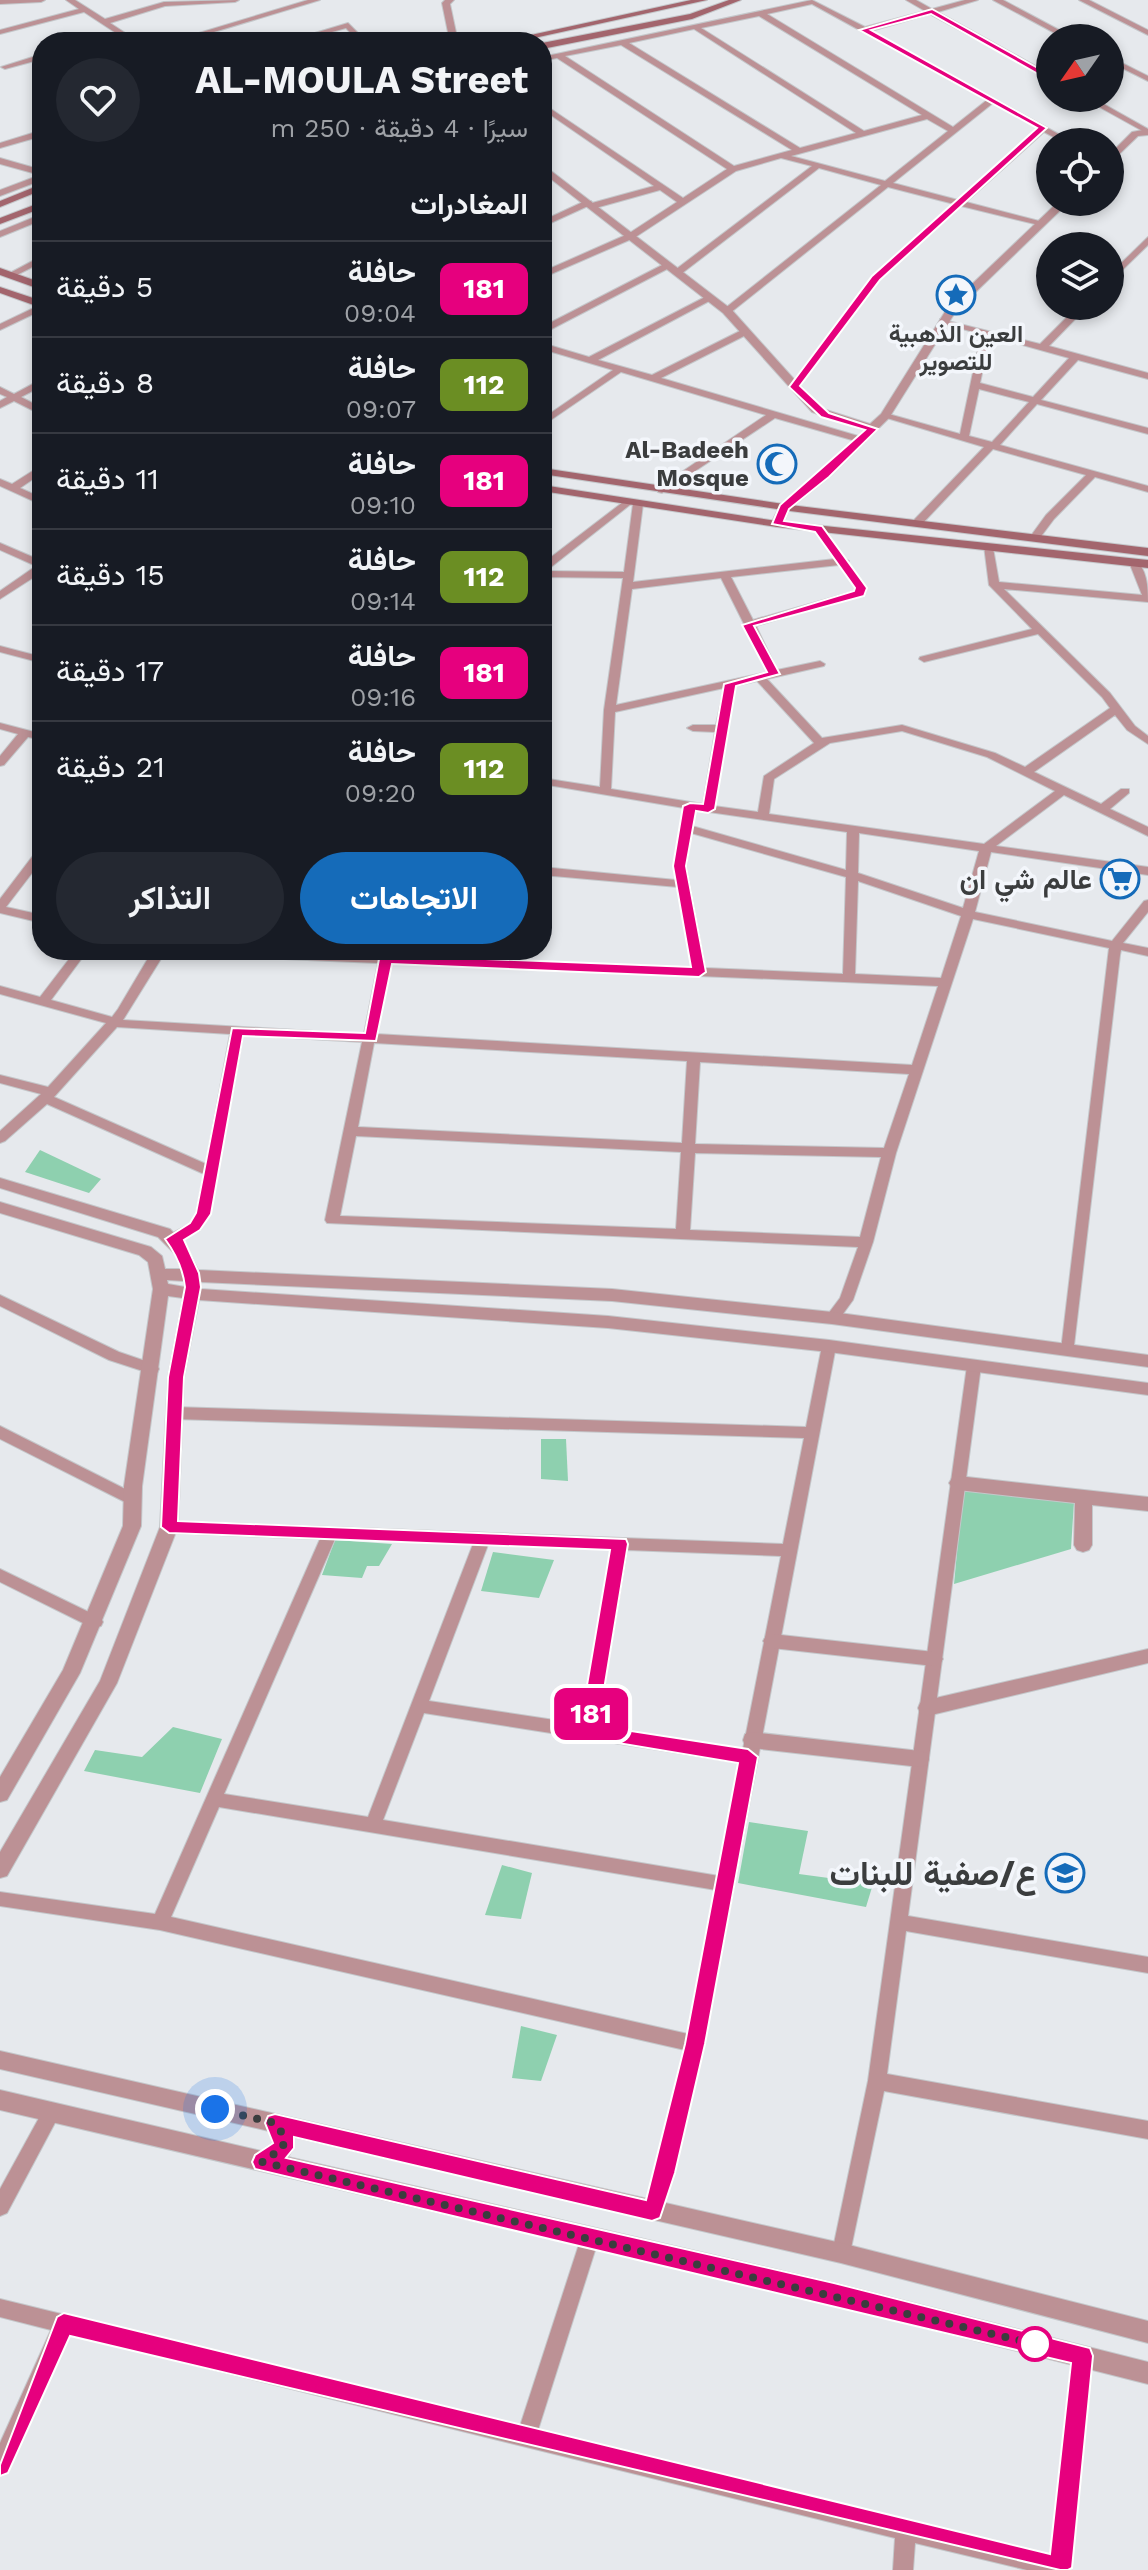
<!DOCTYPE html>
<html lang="ar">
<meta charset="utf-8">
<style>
:root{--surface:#171b24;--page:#242831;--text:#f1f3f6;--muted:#9ea1a6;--line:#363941;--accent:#156bb9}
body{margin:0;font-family:"Work Sans",Vazirmatn,sans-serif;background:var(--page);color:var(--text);direction:rtl;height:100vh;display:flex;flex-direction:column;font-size:30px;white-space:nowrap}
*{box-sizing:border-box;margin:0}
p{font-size:26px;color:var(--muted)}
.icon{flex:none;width:44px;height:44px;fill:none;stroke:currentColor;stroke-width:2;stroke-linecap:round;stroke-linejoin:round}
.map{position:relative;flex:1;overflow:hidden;direction:ltr}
.sheet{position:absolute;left:32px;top:32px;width:520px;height:928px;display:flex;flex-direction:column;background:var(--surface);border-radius:32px;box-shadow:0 4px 12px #0003;direction:rtl}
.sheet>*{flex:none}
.badge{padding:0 16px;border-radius:12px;font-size:28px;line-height:52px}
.needle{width:52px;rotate:236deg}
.tools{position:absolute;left:1036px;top:24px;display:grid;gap:16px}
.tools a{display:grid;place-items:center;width:88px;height:88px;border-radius:50%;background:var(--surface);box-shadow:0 4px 12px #0003;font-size:40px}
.you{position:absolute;width:40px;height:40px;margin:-20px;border:6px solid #fff;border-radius:50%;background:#1a73e8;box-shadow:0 0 0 12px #1a73e833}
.map>.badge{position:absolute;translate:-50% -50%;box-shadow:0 0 0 4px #fff}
h2{padding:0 24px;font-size:30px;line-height:72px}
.round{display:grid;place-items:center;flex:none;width:84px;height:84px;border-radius:42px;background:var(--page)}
.overview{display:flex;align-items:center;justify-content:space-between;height:136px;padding:0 24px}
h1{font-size:38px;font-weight:700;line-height:60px}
.cta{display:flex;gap:16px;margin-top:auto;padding:16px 24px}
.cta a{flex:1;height:92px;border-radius:48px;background:var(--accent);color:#fff;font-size:32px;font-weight:700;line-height:92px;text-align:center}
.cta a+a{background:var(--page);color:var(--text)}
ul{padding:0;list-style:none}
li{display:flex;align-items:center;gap:24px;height:96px;padding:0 24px;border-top:2px solid var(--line)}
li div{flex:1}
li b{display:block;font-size:30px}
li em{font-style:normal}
li .badge{min-width:88px;font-weight:700;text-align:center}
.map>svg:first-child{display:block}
</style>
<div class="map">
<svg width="1148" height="2570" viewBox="0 0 1148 2570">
<rect width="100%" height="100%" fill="#e6e9ed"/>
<g fill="#8ed0af">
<polygon points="40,1150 101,1179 89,1193 25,1172"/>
<polygon points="541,1439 566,1439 568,1481 541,1479"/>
<polygon points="963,1488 1074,1502 1071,1549 954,1584"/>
<polygon points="335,1540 392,1544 379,1566 367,1566 362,1578 322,1575"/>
<polygon points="493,1552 554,1560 539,1598 481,1591"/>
<polygon points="173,1727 222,1739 200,1793 84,1771 95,1750 142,1757"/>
<polygon points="749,1822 808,1831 799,1874 873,1884 866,1907 738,1883"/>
<polygon points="502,1865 532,1873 521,1919 485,1915"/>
<polygon points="521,2026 557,2035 541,2081 512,2078"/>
</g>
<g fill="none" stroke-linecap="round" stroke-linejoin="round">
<g stroke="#c4c7ca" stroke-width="2">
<g id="minor">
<polygon points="0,0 45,0 41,2 0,4"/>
<polygon points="66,0 75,0 105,19 164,2 239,0 235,2 165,6 110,23 139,42 130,42 122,37 104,42 91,42 116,33 84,12 0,34 0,30 79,9"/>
<polygon points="308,0 320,0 181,42 169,42"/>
<polygon points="445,0 454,0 450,4 458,42 450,42 442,3"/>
<path d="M 812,0 L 865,27 L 925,11 L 906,0 L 916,0 L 932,9 L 965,0 L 978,0 L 938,12 L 1050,74 L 1050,79 L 930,14 L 871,31 L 1073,142 L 1063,142 L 1044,132 L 966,202 L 1043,222 L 1043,226 L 961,206 L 879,280 L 797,389 L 794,390 L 789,387 L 873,276 L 954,204 L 888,187 L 730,313 L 724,313 L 724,309 L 881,185 L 819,168 L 681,274 L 675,274 L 675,270 L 812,166 L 781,158 L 736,171 L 634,238 L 542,278 L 542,272 L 628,234 L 677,202 L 660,190 L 592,209 L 588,206 L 542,227 L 542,221 L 585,201 L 591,201 L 592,203 L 654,186 L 542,109 L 542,103 L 683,198 L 727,169 L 557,58 L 542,61 L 542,57 ZM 812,4 L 987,100 L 953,127 L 767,14 ZM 759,16 L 922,115 L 864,131 L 701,28 ZM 694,29 L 856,133 L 800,148 L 629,43 ZM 621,45 L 792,150 L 734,166 L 565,56 ZM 993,103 L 1038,128 L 958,200 L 893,183 ZM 927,119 L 948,131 L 885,181 L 791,156 Z"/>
<polygon points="993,0 1003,0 1074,38 1064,38"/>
<polygon points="1079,0 1089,0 1148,30 1148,35"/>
<polygon points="348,23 367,42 359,42 346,28 297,42 285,42"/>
<polygon points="39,55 42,55 42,59 5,69 1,67"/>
<polygon points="1110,57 1148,76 1148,81 1110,62"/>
<polygon points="1083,98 1093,98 1148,129 1148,134"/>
<polygon points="39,131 42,131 42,136 0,148 0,143"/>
<polygon points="0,158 42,170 42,180 0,196 0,190 40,175 0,164"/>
<polygon points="42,214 42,220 0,237 0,231"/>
<polygon points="1148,237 1148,245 1110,282 1110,274"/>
<polygon points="42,256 42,262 13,277 6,275"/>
<polygon points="668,262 672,265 671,267 542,334 542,327"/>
<polygon points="707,296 715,298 598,360 652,375 742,330 748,330 748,334 661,378 865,438 865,442 859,442 775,418 662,493 658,492 658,488 766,415 621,372 542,426 542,419 613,370 542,349 542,343 589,357"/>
<polygon points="42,304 42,310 0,330 0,324"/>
<path d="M 1078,306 L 1088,306 L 1049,346 L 1148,373 L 1148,379 L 1078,360 L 1041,400 L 1148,428 L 1148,434 L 1037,404 L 1000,445 L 1148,486 L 1148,492 L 1095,477 L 1054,519 L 1039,539 L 1031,539 L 1030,537 L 1046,515 L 1086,475 L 993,449 L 921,525 L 913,525 L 913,521 L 984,447 L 880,416 L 885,413 L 960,434 L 981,334 L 940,323 L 940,319 L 1040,344 ZM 990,336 L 1069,358 L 1033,397 L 980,383 ZM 979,389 L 1029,402 L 992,442 L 969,436 Z"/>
<polygon points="42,379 42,386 21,397 42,408 42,415 14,401 0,408 0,401 7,397 0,394 0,387 14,394"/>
<polygon points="42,465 42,473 20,488 42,498 42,505 0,486 0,479 12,484"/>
<path d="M 627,499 L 632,502 L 631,504 L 546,571 L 624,572 L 633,504 L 638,501 L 643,504 L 633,582 L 835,559 L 813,529 L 822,527 L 844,558 L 849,561 L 848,563 L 866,588 L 865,593 L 756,626 L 777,670 L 820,661 L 825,664 L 824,666 L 767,679 L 822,738 L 902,725 L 995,753 L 1025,767 L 1110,708 L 1102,697 L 1038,634 L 924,662 L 919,659 L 920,657 L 1032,629 L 989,585 L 984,546 L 992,546 L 993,548 L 999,582 L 1142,595 L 1129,562 L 1134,559 C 1147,568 1148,587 1148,602 L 1004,589 L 1110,693 L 1135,726 L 1148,736 L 1148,744 L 1127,730 L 1115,715 L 1034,772 L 1101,804 L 1121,789 L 1129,789 L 1129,793 L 1110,809 L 1148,827 L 1148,836 L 1064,795 L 996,846 L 1148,867 L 1148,875 L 991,852 L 975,912 L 1112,941 L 1144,901 L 1148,900 L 1148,912 L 1123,943 L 1148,948 L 1148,956 L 1121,950 L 1120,955 L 1073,1354 L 1063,1354 L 1061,1350 L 1109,948 L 973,919 L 896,1153 L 873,1242 L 853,1300 L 837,1322 L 832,1323 L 825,1318 L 840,1298 L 858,1247 L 327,1223 L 325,1220 L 362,1042 L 243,1035 L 210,1214 L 200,1230 L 172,1244 L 165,1239 L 167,1236 L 190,1224 L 196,1214 L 204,1174 L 47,1104 L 5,1141 L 0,1143 L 0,1131 L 41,1094 L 0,1083 L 0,1075 L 48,1087 L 106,1023 L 0,994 L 0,986 L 40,997 L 76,950 L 88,950 L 51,1000 L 112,1017 L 118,1009 L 153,950 L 255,950 L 380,955 L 381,950 L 393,950 L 392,956 L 692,968 L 678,887 L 542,875 L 542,867 L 676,880 L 674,866 L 684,808 L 542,784 L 542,778 L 600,787 L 604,710 L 623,578 L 542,577 L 542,564 ZM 839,565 L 856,588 L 855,591 L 753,620 L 731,577 ZM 721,578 L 768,672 L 616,705 L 632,589 ZM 757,681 L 814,743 L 764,776 L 758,812 L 714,806 L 735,686 ZM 724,688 L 716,725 L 693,725 L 687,728 L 693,731 L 715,732 L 703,804 L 611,789 L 615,712 ZM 902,731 L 987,757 L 1055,791 L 984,844 L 769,814 L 774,779 L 830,743 ZM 695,810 L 847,832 L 846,870 L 692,826 ZM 691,833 L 846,877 L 843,974 L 705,968 L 686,866 ZM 859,833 L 979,851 L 963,908 L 858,873 ZM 858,881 L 961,916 L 941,978 L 855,974 ZM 164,954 L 378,963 L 364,1034 L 123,1020 ZM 390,963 L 938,986 L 912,1065 L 376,1034 ZM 117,1027 L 230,1034 L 206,1164 L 54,1097 ZM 374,1043 L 687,1061 L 682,1143 L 358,1127 ZM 700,1062 L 909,1074 L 884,1148 L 695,1144 ZM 356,1136 L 681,1152 L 676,1229 L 340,1216 ZM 695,1153 L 881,1157 L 860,1237 L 690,1230 Z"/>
<polygon points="0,543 42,561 42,572 0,599 0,591 36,566 0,550"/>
<polygon points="0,646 42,657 42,663 0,652"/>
<polygon points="0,723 42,734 42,740 28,737 4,765 0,766 0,756 18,734 0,729"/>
<polygon points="42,848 42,860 6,907 42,915 42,923 0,913 0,899 38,849"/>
<polygon points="0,1295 119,1352 157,1365 159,1369 157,1373 152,1374 109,1360 0,1306"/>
<path d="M 829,1341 L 834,1342 L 836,1346 L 704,2044 L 674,2173 L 659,2217 L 652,2220 L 645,2217 L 643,2211 L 656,2173 L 685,2050 L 160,1930 L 0,1906 L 0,1892 L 155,1914 L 320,1539 L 169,1533 L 164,1531 L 161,1527 L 164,1523 L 169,1521 L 783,1544 L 804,1438 L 174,1419 L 169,1417 L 167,1413 L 169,1409 L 174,1407 L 806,1427 L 822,1346 L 824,1342 ZM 335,1539 L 473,1544 L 368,1817 L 224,1794 ZM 488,1545 L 611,1549 L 581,1724 L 429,1701 ZM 627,1550 L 781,1556 L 743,1749 L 597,1727 ZM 424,1713 L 741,1763 L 719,1876 L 383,1820 ZM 219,1807 L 716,1890 L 688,2034 L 171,1917 Z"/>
<polygon points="974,1361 979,1362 981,1366 908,1916 1148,1957 1148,1973 906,1931 887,2074 1148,2121 1148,2139 884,2091 850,2253 848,2259 841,2262 834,2259 832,2253 868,2081 967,1366 969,1362"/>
<polygon points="0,1426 137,1495 140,1499 137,1503 127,1503 0,1439"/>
<polygon points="0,1569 101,1618 103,1622 101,1626 95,1628 89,1626 0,1582"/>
<polygon points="51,2105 57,2107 60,2113 57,2119 7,2213 0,2216 0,2189 45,2107"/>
<polygon points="590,2229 597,2232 599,2238 538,2430 1051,2556 1072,2356 1075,2349 1082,2346 1089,2349 1092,2356 1070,2570 1027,2570 915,2543 913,2570 893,2570 895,2538 69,2334 7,2472 0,2475 0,2443 51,2330 0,2317 0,2299 520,2426 581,2238 583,2232"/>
</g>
</g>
<g stroke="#c4c7ca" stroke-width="2">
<g id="tertiary">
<polygon points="1148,129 1148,135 1138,136 1110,163 1110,154 1132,132"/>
<polygon points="542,164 731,309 820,408 870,424 881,414 948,307 1058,202 1069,202 956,311 889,418 829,477 789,509 783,524 777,527 771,524 780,505 821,473 865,430 812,412 723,313 542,172"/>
<path d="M 0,1178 L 170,1229 L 186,1246 L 198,1270 L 612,1289 L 832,1312 L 1148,1355 L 1148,1367 L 832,1324 L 612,1301 L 200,1282 L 201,1289 L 608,1316 L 829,1340 L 1148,1383 L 1148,1395 L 829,1352 L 608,1328 L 199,1300 L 184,1377 L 178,1527 L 117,1683 L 7,1876 L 0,1878 L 0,1852 L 100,1681 L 160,1527 L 168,1377 L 183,1298 L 168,1296 L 142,1486 L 141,1526 L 80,1673 L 7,1800 L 0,1802 L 0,1777 L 63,1670 L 123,1526 L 124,1486 L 153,1289 L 148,1262 L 139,1255 L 0,1213 L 0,1202 L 151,1247 L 162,1256 L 165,1269 L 182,1269 L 175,1254 L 158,1237 L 0,1188 ZM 167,1280 L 184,1281 L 185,1287 L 168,1284 Z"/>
<polygon points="958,1476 1148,1497 1148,1511 1092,1505 1092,1545 1089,1550 1083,1552 1077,1550 1074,1545 1075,1503 958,1490 952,1488 949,1483 952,1478"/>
<polygon points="772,1634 934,1652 940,1654 943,1659 940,1664 934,1666 772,1648 766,1646 763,1641 766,1636"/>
<polygon points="1148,1649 1148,1663 927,1716 920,1713 918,1708 920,1703 927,1700"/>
<polygon points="752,1732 920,1751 927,1753 929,1759 927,1765 920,1767 752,1748 745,1746 743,1740 745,1734"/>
<polygon points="0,2051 841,2243 1148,2321 1148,2343 841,2263 294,2137 293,2148 288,2157 834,2283 1148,2362 1148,2384 834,2305 0,2110 0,2090 261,2151 273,2143 269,2131 0,2069"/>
</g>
</g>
<g stroke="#c4c7ca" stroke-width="2">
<g id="secondary">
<polygon points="691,0 707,0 516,42 499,42"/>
<polygon points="729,0 741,0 692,19 542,49 542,43 690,14"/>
<polygon points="42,184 42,190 0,207 0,201"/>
<polygon points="42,202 42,208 0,224 0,218"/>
<polygon points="0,268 42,283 42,290 0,275"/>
<polygon points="0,287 42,301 42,308 0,293"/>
<polygon points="542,468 790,505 1148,548 1148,556 790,511 542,474"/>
<polygon points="542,485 777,521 1148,560 1148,568 777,527 542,491"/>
</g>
</g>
<use href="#minor" fill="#bc9195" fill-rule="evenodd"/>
<use href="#tertiary" fill="#bc9195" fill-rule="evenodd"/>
<use href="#secondary" fill="#a3656d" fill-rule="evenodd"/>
</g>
<path fill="#e6007e" stroke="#fff" stroke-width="2" d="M 932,9 L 1054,77 L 1047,79 L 931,14 L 871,30 L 1047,128 L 880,280 L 800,386 L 829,413 L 878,429 L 829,477 L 789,509 L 784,521 L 822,526 L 867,588 L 864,596 L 754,626 L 780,674 L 736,686 L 715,809 L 708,813 L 696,811 L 686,866 L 706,972 L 699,977 L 392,964 L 376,1041 L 243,1036 L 211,1214 L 200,1230 L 184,1240 L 199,1273 L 201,1287 L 184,1377 L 178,1521 L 626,1539 L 628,1544 L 598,1726 L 748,1749 L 758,1757 L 705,2044 L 675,2173 L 660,2218 L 652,2221 L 294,2137 L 294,2148 L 286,2158 L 834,2283 L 1090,2348 L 1093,2356 L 1072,2568 L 1068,2570 L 1060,2570 L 70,2336 L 8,2473 L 0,2476 L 0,2465 L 57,2317 L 64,2313 L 1050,2554 L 1071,2363 L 255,2169 L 252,2162 L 255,2155 L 273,2143 L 265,2123 L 268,2116 L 275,2114 L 646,2200 L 685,2044 L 738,1763 L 582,1737 L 579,1732 L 610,1550 L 169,1533 L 161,1527 L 168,1377 L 185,1287 C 183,1268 176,1254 165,1239 L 190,1223 L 196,1213 L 232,1028 L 365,1033 L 379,959 L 386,955 L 691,967 L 673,866 L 683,806 L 690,803 L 703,804 L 724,684 L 767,672 L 742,625 L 854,591 L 855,588 L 815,532 L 772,524 L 780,505 L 865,430 L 821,417 L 789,387 L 872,276 L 1037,128 L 859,30 Z"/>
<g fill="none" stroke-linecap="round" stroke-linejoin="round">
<polyline stroke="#3b3d3e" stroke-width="8" stroke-dasharray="0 14.4" points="215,2109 275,2123 284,2136 283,2148 262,2162 1035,2344"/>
</g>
<defs>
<g id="sight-ring" transform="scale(2)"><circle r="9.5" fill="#f3f6fb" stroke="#156bb9" stroke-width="1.5"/><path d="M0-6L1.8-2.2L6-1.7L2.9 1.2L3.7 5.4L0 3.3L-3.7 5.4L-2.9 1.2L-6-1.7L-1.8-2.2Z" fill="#156bb9"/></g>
<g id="mosque-ring" transform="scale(2)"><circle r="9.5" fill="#f3f6fb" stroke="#156bb9" stroke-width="1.5"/><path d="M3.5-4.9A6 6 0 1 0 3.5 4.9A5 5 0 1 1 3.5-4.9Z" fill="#156bb9"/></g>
<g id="supermarket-ring" transform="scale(2)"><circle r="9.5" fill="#f3f6fb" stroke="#156bb9" stroke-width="1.5"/><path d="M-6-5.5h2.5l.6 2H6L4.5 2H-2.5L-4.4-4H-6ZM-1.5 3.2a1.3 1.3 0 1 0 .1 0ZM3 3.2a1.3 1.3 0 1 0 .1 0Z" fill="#156bb9"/></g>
<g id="school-ring" transform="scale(2)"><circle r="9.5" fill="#f3f6fb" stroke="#156bb9" stroke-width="1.5"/><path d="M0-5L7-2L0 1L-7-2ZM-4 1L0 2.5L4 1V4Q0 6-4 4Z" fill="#156bb9"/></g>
</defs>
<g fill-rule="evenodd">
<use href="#sight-ring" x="956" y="295"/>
<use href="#mosque-ring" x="777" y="464"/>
<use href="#supermarket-ring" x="1120" y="879"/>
<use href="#school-ring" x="1065" y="1873"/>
</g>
<circle fill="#fff" stroke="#e6007e" stroke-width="4" cx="1035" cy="2344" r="16"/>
<g text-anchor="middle" stroke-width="7" stroke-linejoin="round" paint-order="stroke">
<g font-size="24" font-weight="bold" fill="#3b3d3e" stroke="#f3f6fb">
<text x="956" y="342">العين الذهبية<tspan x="956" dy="28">للتصوير</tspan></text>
<text x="749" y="458" text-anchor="end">Al-Badeeh<tspan x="749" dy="28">Mosque</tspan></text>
</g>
<g font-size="28" font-weight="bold" fill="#3b3d3e" stroke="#f3f6fb" text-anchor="end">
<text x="1092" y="889">عالم شي ان</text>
</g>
<g font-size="34" font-weight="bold" fill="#3b3d3e" stroke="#f3f6fb" text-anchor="end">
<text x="1037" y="1885">ع/صفية للبنات</text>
</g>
</g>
</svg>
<div class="tools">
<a><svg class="needle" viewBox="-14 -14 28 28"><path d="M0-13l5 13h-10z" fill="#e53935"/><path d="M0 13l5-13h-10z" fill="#9ea1a6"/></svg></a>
<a><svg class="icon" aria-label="locate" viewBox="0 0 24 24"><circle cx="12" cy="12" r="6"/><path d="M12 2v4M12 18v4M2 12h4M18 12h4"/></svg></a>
<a><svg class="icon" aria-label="layers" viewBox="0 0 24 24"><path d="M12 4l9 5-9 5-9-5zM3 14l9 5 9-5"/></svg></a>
</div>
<div class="you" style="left:215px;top:2109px"></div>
<b class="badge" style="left:591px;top:1714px;background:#e6007e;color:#fff">181</b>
<section class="sheet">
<div class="overview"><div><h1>AL-MOULA Street</h1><p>سيرًا · 4 دقيقة · 250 m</p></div><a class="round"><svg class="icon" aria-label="heart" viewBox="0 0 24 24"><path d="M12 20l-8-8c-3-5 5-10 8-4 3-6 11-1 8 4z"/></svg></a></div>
<h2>المغادرات</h2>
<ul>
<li><span class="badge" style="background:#e6007e;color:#fff">181</span><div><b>حافلة</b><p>09:04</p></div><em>5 دقيقة</em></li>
<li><span class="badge" style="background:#6b8e23;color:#fff">112</span><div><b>حافلة</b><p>09:07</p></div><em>8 دقيقة</em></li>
<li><span class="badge" style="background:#e6007e;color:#fff">181</span><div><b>حافلة</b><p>09:10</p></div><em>11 دقيقة</em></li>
<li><span class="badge" style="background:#6b8e23;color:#fff">112</span><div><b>حافلة</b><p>09:14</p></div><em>15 دقيقة</em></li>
<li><span class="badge" style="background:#e6007e;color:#fff">181</span><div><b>حافلة</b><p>09:16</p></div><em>17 دقيقة</em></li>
<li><span class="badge" style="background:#6b8e23;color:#fff">112</span><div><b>حافلة</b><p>09:20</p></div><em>21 دقيقة</em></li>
</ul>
<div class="cta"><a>الاتجاهات</a><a>التذاكر</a></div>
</section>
</div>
